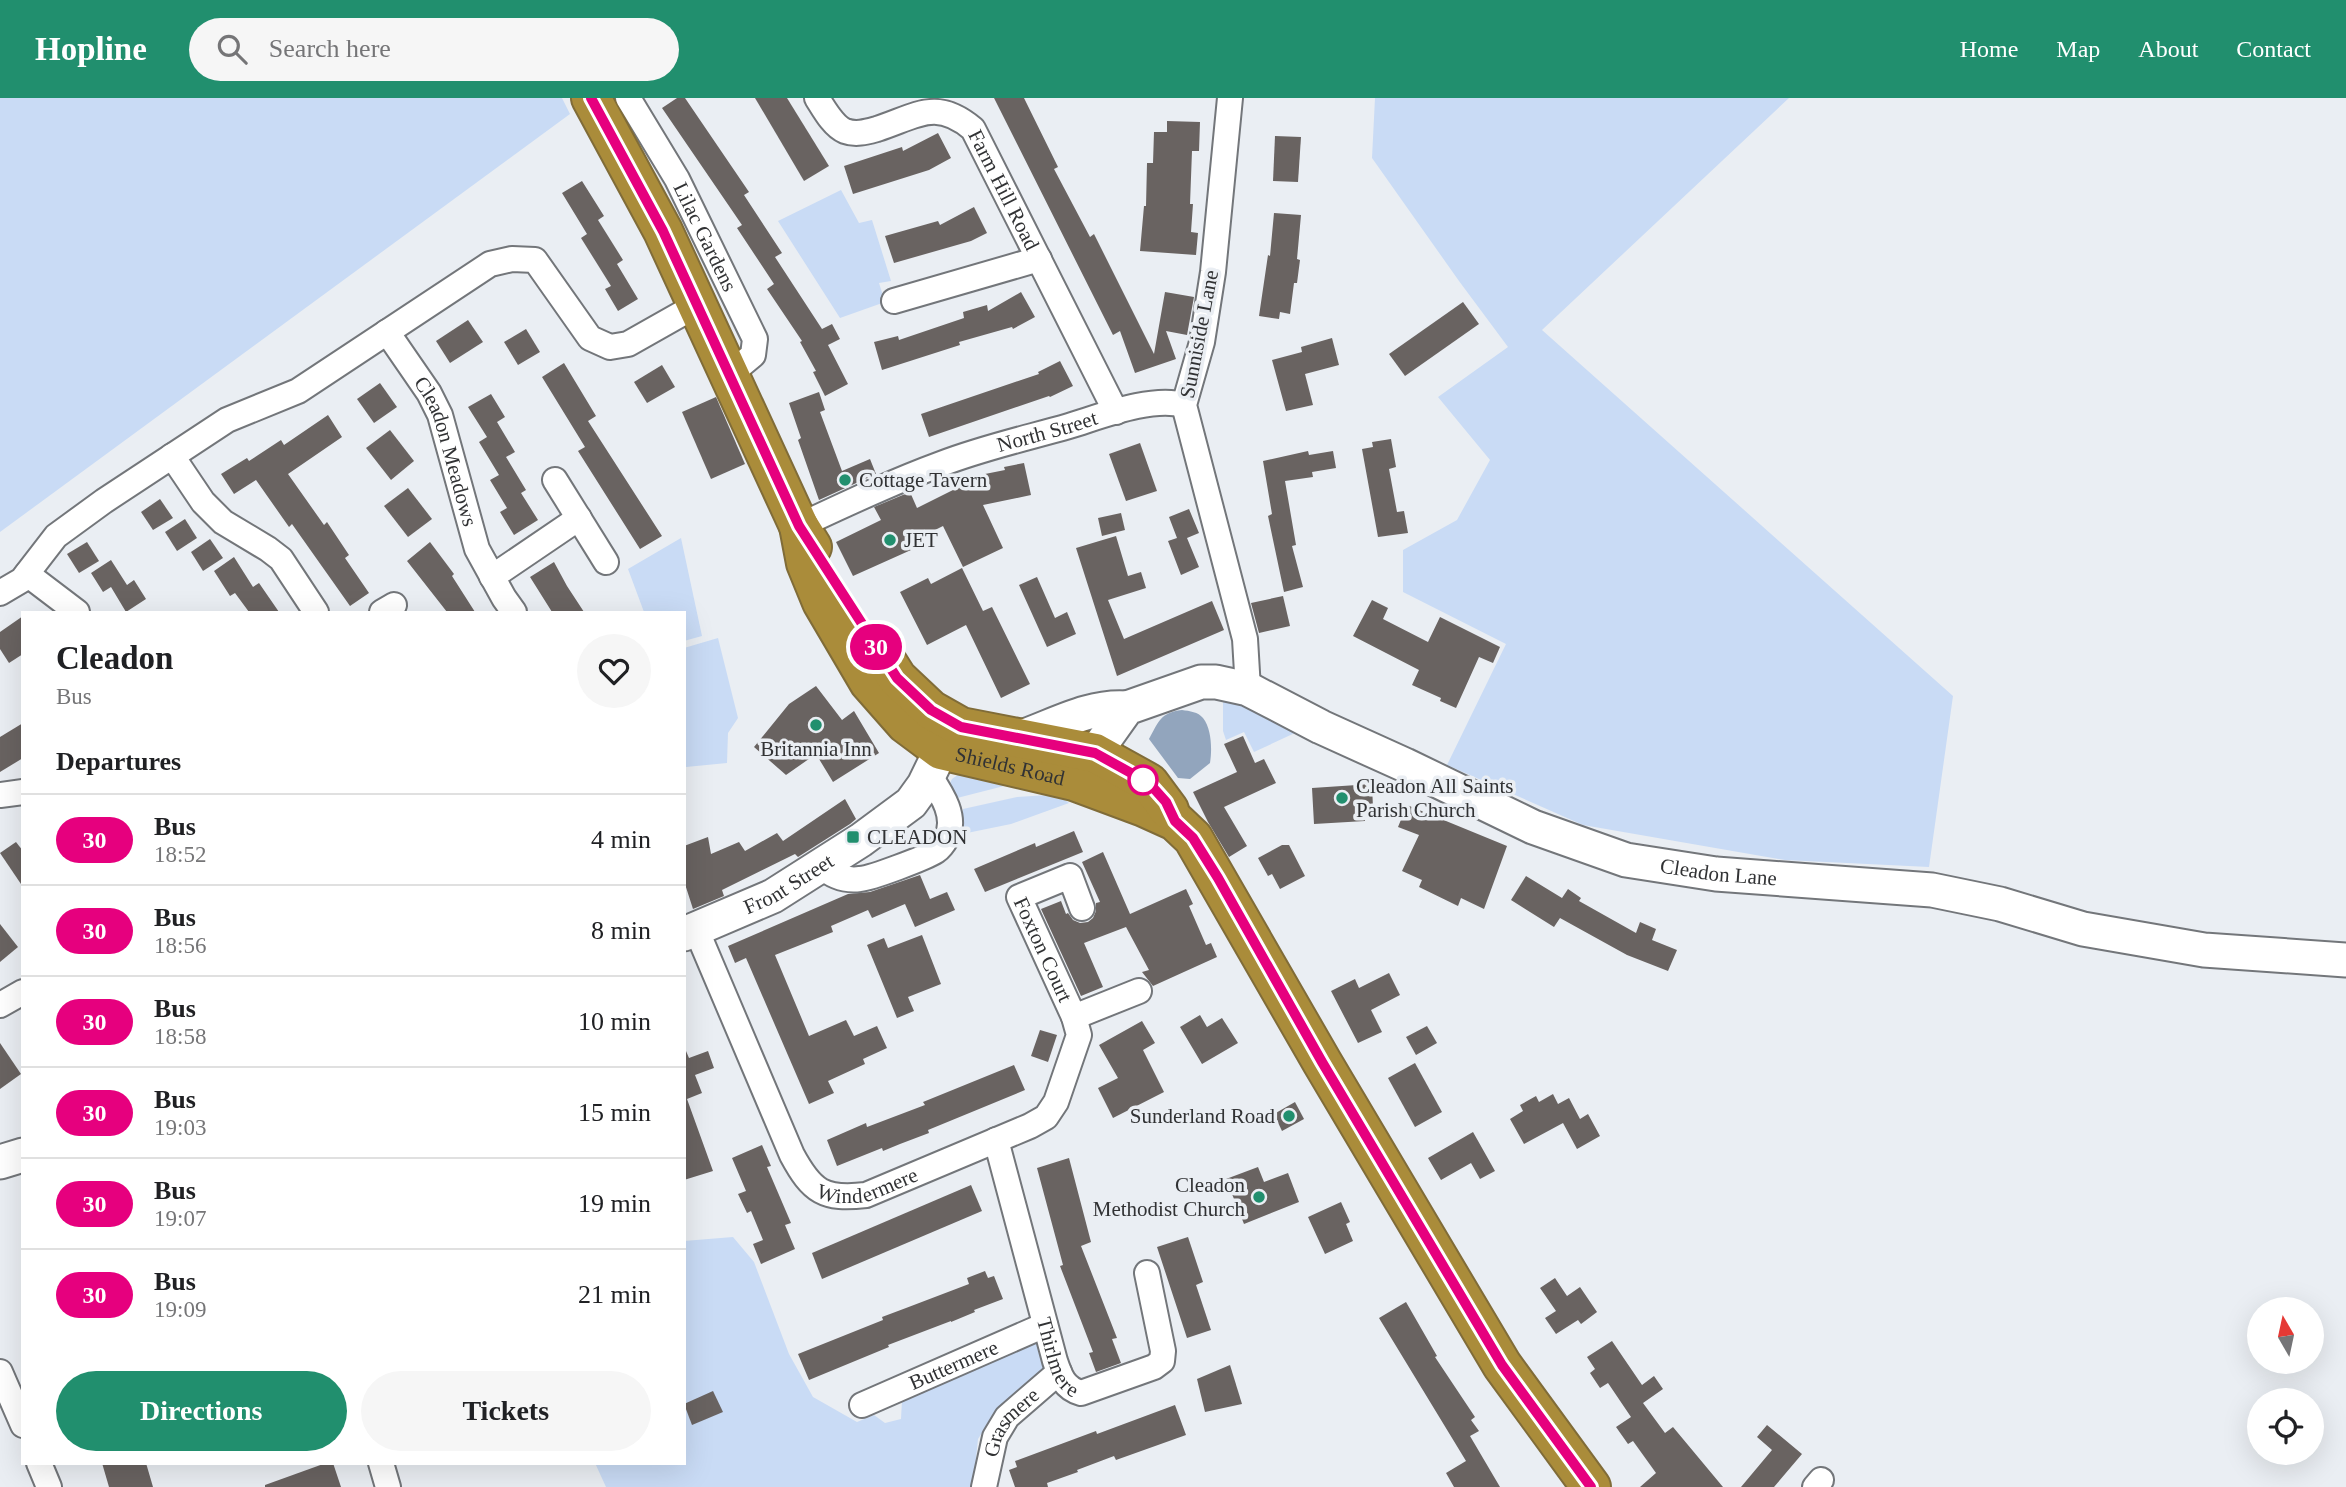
<!DOCTYPE html>
<style>
:root{--surface:#fff;--page:#f6f6f6;--text:#202124;--muted:#757577;--line:#e0e0e0;--accent:#218f6e}
body{margin:0;font-family:"Times New Roman",serif;background:var(--page);color:var(--text);height:100vh;display:flex;flex-direction:column;font-size:26px;white-space:nowrap}
*{box-sizing:border-box;margin:0}
p{font-size:23px;color:var(--muted)}
.icon{flex:none;width:38px;height:38px;fill:none;stroke:currentColor;stroke-width:2;stroke-linecap:round;stroke-linejoin:round}
.map{position:relative;flex:1;overflow:hidden}
.sheet{position:absolute;left:21px;top:513px;width:665px;height:854px;display:flex;flex-direction:column;background:var(--surface);border-radius:0px;box-shadow:0 7px 28px #0002}
.sheet>*{flex:none}
.badge{padding:0 14px;border-radius:23px;font-size:24px;line-height:46px}
.needle{width:46px;rotate:351deg}
.tools{position:absolute;left:2247px;top:1199px;display:grid;gap:14px}
.tools a{display:grid;place-items:center;width:77px;height:77px;border-radius:50%;background:var(--surface);box-shadow:0 7px 28px #0002;font-size:35px}
.map>.badge{position:absolute;translate:-50% -50%;box-shadow:0 0 0 4px #fff}
h2{padding:0 35px;font-size:26px;line-height:63px}
.round{display:grid;place-items:center;flex:none;width:74px;height:74px;border-radius:37px;background:var(--page)}
.head{display:flex;align-items:center;justify-content:space-between;height:119px;padding:0 35px}
h1{font-size:33px;font-weight:600;line-height:52px}
.cta{display:flex;gap:14px;margin-top:auto;padding:14px 35px}
.cta a{flex:1;height:80px;border-radius:42px;background:var(--accent);color:#fff;font-size:28px;font-weight:600;line-height:80px;text-align:center}
.cta a+a{background:var(--page);color:var(--text)}
ul{padding:0;list-style:none}
li{display:flex;align-items:center;gap:21px;height:91px;padding:0 35px;border-top:2px solid var(--line)}
li div{flex:1}
li b{display:block;font-size:26px}
li em{font-style:normal}
li .badge{min-width:77px;font-weight:700;text-align:center}
header{display:flex;align-items:center;gap:42px;box-sizing:border-box;height:98px;padding:0 35px;background:var(--accent);color:#fff}
header strong{font-size:33px}
nav{display:flex;gap:38px;margin-inline-start:auto;font-size:24px}
.search{width:490px;height:63px;background:var(--page);display:flex;align-items:center;gap:18px;box-sizing:border-box;padding:0 24px;border-radius:38px;color:var(--muted);font-size:26px}
.map>svg:first-child{display:block}
</style>
<header>
<strong>Hopline</strong>
<div class="search"><svg class="icon" aria-label="search" viewBox="0 0 24 24"><circle cx="10" cy="10" r="6"/><path d="M15 15l6 6"/></svg>Search here</div>
<nav><a>Home</a><a>Map</a><a>About</a><a>Contact</a></nav>
</header>
<div class="map">
<svg width="2346" height="1389" viewBox="0 0 2346 1389">
<rect width="100%" height="100%" fill="#eaeef3"/>
<g fill="#c9dbf5">
<polygon points="0,0 562,0 570,16 0,434"/>
<polygon points="1375,0 1789,0 1542,232 1953,598 1929,769 1785,762 1583,727 1447,667 1506,546 1403,494 1403,452 1457,422 1490,362 1438,299 1508,249 1459,183 1372,60"/>
<polygon points="841,92 859,125 872,122 891,183 879,185 885,204 840,220 778,123"/>
<polygon points="681,440 702,538 684,543 684,514 644,514 628,471"/>
<polygon points="718,540 738,620 728,635 727,665 686,669 684,550"/>
<path d="M 1223,602 C 1250,607 1274,621 1297,634 L 1254,654 L 1244,634 L 1226,642 L 1223,633 Z"/>
<polygon points="959,676 1012,686 957,700 952,697 948,689 952,681"/>
<polygon points="1048,697 1061,699 1069,705 1011,726 962,736 963,711 1017,699"/>
<polygon points="733,1139 754,1164 789,1256 813,1299 857,1324 874,1317 885,1325 901,1321 902,1302 1035,1242 1045,1269 996,1313 978,1341 973,1389 606,1389 595,1365 684,1365 684,1143"/>
</g>
<path fill="#92a5bd" d="M 1182,612 C 1190,613 1198,614 1203,620 C 1212,631 1212,653 1210,665 L 1190,681 L 1178,680 L 1149,641 C 1159,623 1160,615 1182,612 Z"/>
<g fill="#696361">
<polygon points="677,0 685,0 749,94 744,97 782,155 775,159 822,231 832,226 840,241 828,247 848,286 825,298 813,274 816,273 800,244 802,243 767,191 774,186 737,130 742,127 662,10"/>
<polygon points="755,0 787,0 829,68 804,83"/>
<polygon points="994,0 1024,0 1058,69 1054,71 1090,139 1094,136 1154,256 1165,194 1194,199 1187,237 1166,233 1176,261 1135,275 1120,233 1113,237"/>
<polygon points="1167,23 1200,24 1199,53 1192,53 1190,106 1193,106 1191,134 1198,135 1196,157 1140,153 1144,108 1146,108 1147,65 1153,65 1154,34 1167,34"/>
<polygon points="938,35 951,60 929,72 853,96 844,68 902,49 903,53"/>
<polygon points="1275,38 1301,39 1298,84 1273,83"/>
<polygon points="582,83 604,118 598,122 623,162 617,166 638,201 618,213 605,191 611,188 581,140 587,136 562,95"/>
<polygon points="974,109 987,135 971,143 894,165 885,138 938,123 940,127"/>
<polygon points="1274,115 1301,117 1297,161 1300,162 1297,185 1294,185 1290,216 1280,214 1279,221 1259,218 1268,157 1270,158"/>
<polygon points="1021,194 1035,219 1013,231 1012,229 959,244 960,247 882,272 874,244 898,238 899,242 964,220 963,214 987,207 988,213"/>
<polygon points="1463,204 1479,226 1405,278 1389,256"/>
<polygon points="468,222 483,244 450,265 436,243"/>
<polygon points="526,231 540,254 518,267 504,244"/>
<polygon points="1332,240 1339,267 1305,276 1313,307 1286,313 1272,262 1302,254 1301,249"/>
<polygon points="1060,263 1073,288 1050,299 1049,298 929,339 921,316 1039,276 1038,274"/>
<polygon points="564,265 596,318 588,323 662,438 640,451 578,353 585,349 542,279"/>
<polygon points="662,267 675,289 647,305 634,284"/>
<polygon points="380,285 397,309 374,325 357,301"/>
<polygon points="819,294 825,312 820,314 842,373 870,361 876,376 819,402 798,342 801,340 789,305"/>
<polygon points="491,296 505,319 497,324 515,354 506,359 526,392 521,395 538,422 514,437 500,414 507,410 490,382 499,377 479,344 487,339 468,309"/>
<polygon points="716,299 745,366 711,381 682,314"/>
<polygon points="328,317 342,339 288,376 324,427 327,424 349,457 345,460 369,495 350,508 292,426 289,429 256,382 234,396 221,376 247,360 249,363 281,342 284,347"/>
<polygon points="390,332 414,363 391,382 366,350"/>
<polygon points="1391,341 1396,369 1389,371 1397,414 1404,413 1408,435 1378,439 1362,351 1373,349 1372,344"/>
<polygon points="1140,345 1157,393 1126,403 1109,356"/>
<polygon points="1308,353 1309,357 1333,353 1336,370 1312,374 1313,379 1285,383 1296,447 1292,448 1303,489 1284,494 1268,418 1272,416 1263,363"/>
<polygon points="1024,365 1031,397 983,407 1003,450 963,469 943,428 907,446 911,452 853,478 836,444 881,422 874,409 910,394 917,410 985,376 1005,372 1004,369"/>
<polygon points="408,390 432,421 408,439 384,408"/>
<polygon points="160,401 173,420 153,432 141,414"/>
<polygon points="1189,411 1199,435 1187,440 1199,469 1181,477 1168,443 1177,440 1169,419"/>
<polygon points="1121,415 1125,432 1102,438 1098,420"/>
<polygon points="185,421 197,440 177,453 165,434"/>
<polygon points="1116,438 1128,478 1141,474 1146,490 1108,502 1124,541 1212,503 1224,532 1117,578 1076,450"/>
<polygon points="210,441 223,460 203,473 191,454"/>
<polygon points="87,444 99,463 79,475 67,456"/>
<polygon points="430,444 454,476 452,478 475,514 447,514 407,463"/>
<polygon points="234,459 253,489 259,485 279,514 249,514 235,495 230,498 214,473"/>
<polygon points="111,462 127,487 134,482 146,501 126,514 111,489 103,494 91,475"/>
<polygon points="554,464 567,488 584,514 552,514 530,479"/>
<polygon points="962,470 983,513 992,509 1030,586 1001,600 966,527 927,547 900,494 928,480 931,486"/>
<polygon points="1037,479 1055,520 1067,514 1076,536 1047,549 1019,487"/>
<polygon points="1283,498 1290,528 1259,535 1251,505"/>
<polygon points="1372,502 1388,510 1383,521 1428,544 1440,519 1500,549 1493,565 1479,559 1456,610 1440,603 1441,600 1412,587 1419,572 1353,538"/>
<polygon points="23,518 23,556 9,565 0,551 0,534"/>
<polygon points="816,588 842,622 854,613 879,655 833,684 816,656 786,677 754,649 789,606"/>
<polygon points="23,625 23,660 0,674 0,639"/>
<polygon points="1243,638 1255,665 1264,661 1276,685 1224,709 1247,748 1229,759 1208,724 1193,694 1237,674 1224,646"/>
<polygon points="1372,686 1373,710 1364,711 1365,723 1314,726 1312,690"/>
<polygon points="845,701 856,721 850,726 798,759 795,756 722,792 724,798 693,811 684,783 684,748 708,739 711,756 739,744 745,753 777,735 783,743"/>
<polygon points="1407,707 1507,748 1484,811 1461,800 1458,808 1419,789 1422,782 1402,773 1419,737 1398,729"/>
<polygon points="1074,733 1083,754 985,794 974,771 1035,745 1036,749"/>
<polygon points="16,744 23,753 23,789 0,755"/>
<polygon points="1282,747 1289,747 1305,778 1280,791 1272,776 1268,778 1258,760"/>
<polygon points="1103,754 1130,816 1186,791 1193,806 1189,808 1206,847 1211,845 1217,859 1153,888 1142,874 1149,872 1126,829 1084,845 1103,889 1081,898 1041,811 1061,803 1066,816 1068,815 1073,822 1080,825 1088,824 1093,820 1096,813 1096,805 1100,804 1082,764"/>
<polygon points="920,777 930,801 947,794 955,812 915,829 905,806 872,820 868,812 831,828 833,834 775,857 809,938 846,922 854,938 877,928 887,950 863,961 865,966 828,983 834,995 809,1006 746,860 735,865 728,848 848,796 870,794"/>
<polygon points="1526,778 1562,800 1568,791 1581,800 1579,803 1636,835 1640,824 1656,831 1652,842 1677,852 1668,873 1627,857 1560,820 1554,829 1511,802"/>
<polygon points="0,826 18,849 0,864"/>
<polygon points="922,837 941,886 908,899 914,913 897,920 867,847 884,840 888,850"/>
<polygon points="1389,875 1400,897 1371,912 1382,934 1358,945 1331,893 1355,881 1359,890"/>
<polygon points="1200,917 1207,929 1222,920 1238,945 1202,966 1180,929"/>
<polygon points="1142,923 1155,945 1143,952 1164,994 1113,1020 1098,990 1118,980 1099,947"/>
<polygon points="1427,928 1437,945 1416,957 1406,939"/>
<polygon points="1040,932 1057,937 1048,964 1031,958"/>
<polygon points="0,945 21,976 0,991"/>
<polygon points="684,953 686,953 689,960 708,953 714,970 695,977 702,995 687,1001 713,1073 684,1082"/>
<polygon points="1415,965 1442,1014 1415,1029 1388,980"/>
<polygon points="1014,967 1025,992 928,1032 929,1035 900,1046 883,1053 882,1050 837,1068 827,1042 866,1025 867,1029 925,1007 923,1004"/>
<polygon points="1553,996 1558,1006 1569,1000 1580,1021 1588,1016 1600,1038 1577,1051 1563,1025 1524,1046 1510,1021 1523,1013 1520,1007 1536,998 1539,1004"/>
<polygon points="1295,1004 1304,1021 1282,1033 1274,1016"/>
<polygon points="1473,1034 1495,1073 1480,1081 1471,1065 1441,1082 1428,1060"/>
<polygon points="762,1047 771,1068 767,1069 791,1125 785,1127 795,1151 761,1166 753,1146 763,1142 751,1113 747,1115 738,1096 746,1093 732,1060"/>
<polygon points="1069,1060 1091,1144 1081,1148 1117,1240 1112,1241 1121,1265 1096,1274 1089,1255 1093,1254 1060,1168 1063,1167 1037,1070"/>
<polygon points="1258,1069 1264,1084 1288,1075 1299,1104 1244,1126 1226,1081"/>
<polygon points="971,1087 982,1113 822,1181 812,1155"/>
<polygon points="1341,1104 1350,1124 1346,1126 1353,1143 1325,1156 1308,1119"/>
<polygon points="1188,1139 1203,1184 1196,1187 1211,1232 1187,1240 1157,1149"/>
<polygon points="985,1173 988,1180 994,1178 1003,1201 974,1212 975,1214 951,1224 951,1223 888,1247 889,1249 809,1282 798,1256 883,1222 882,1219 906,1210 969,1186 967,1180"/>
<polygon points="1555,1180 1567,1198 1580,1189 1597,1214 1581,1226 1578,1222 1556,1236 1545,1220 1556,1213 1540,1190"/>
<polygon points="1406,1204 1437,1258 1435,1259 1475,1319 1471,1322 1479,1333 1470,1338 1500,1389 1454,1389 1446,1375 1466,1363 1379,1220"/>
<polygon points="1612,1243 1642,1287 1654,1278 1663,1291 1643,1305 1665,1335 1673,1329 1723,1389 1640,1389 1656,1375 1633,1343 1628,1346 1616,1329 1631,1319 1608,1285 1600,1290 1590,1275 1595,1271 1587,1259"/>
<polygon points="1230,1267 1242,1306 1205,1314 1197,1281"/>
<polygon points="713,1293 723,1314 692,1327 684,1306"/>
<polygon points="1175,1307 1186,1337 1116,1362 1114,1358 1077,1372 1078,1374 1047,1385 1048,1389 1015,1389 1009,1372 1017,1369 1015,1363 1096,1333 1097,1336"/>
<polygon points="1767,1327 1802,1356 1774,1389 1741,1389 1772,1352 1757,1339"/>
<polygon points="102,1365 146,1365 153,1389 109,1389"/>
<polygon points="326,1365 333,1365 341,1389 265,1389 265,1387"/>
</g>
<g fill="none" stroke-linecap="round" stroke-linejoin="round">
<g stroke="#73767a" stroke-width="28">
<g id="street">
<path id="s1" d="M 628,0 L 677,81 L 755,241 L 753,257 L 729,277"/>
<path id="s2" d="M 817,0 C 824,11 833,28 845,33 C 856,37 866,34 877,31 C 917,18 936,0 973,31 L 1116,314"/>
<polyline points="1230,0 1213,174 1202,244 1184,307 1245,541 1248,591"/>
<polyline points="894,203 1039,161"/>
<path id="s3" d="M 387,234 L 429,295 L 440,317 L 477,451 L 504,500 L 514,514"/>
<polyline points="172,358 203,404 223,424 268,451 281,461 316,514"/>
<polyline points="555,382 606,464"/>
<path id="s4" d="M 799,428 C 846,406 892,384 941,366 C 982,350 1027,340 1069,328 C 1102,318 1151,298 1184,307"/>
<polyline points="27,476 77,514"/>
<polyline points="492,479 579,420"/>
<polyline points="0,495 22,482 56,438 104,403 227,322 298,293 490,166 512,161 535,162 590,240 610,249 628,246 697,207"/>
<polyline points="382,514 394,507"/>
<polyline points="0,697 23,694"/>
<path d="M 821,768 C 832,778 844,783 860,781 C 872,780 925,760 936,753 C 939,751 944,745 946,741 C 958,719 941,695 929,677"/>
<path id="s5" d="M 1082,810 L 1070,778 L 1019,799 L 1074,919 L 1139,893"/>
<path id="s6" d="M 696,831 L 792,1057 C 812,1094 824,1102 866,1097 L 1030,1028 L 1046,1019 L 1056,1004 L 1079,937 L 1074,919"/>
<polyline points="0,907 23,894"/>
<path id="s7" d="M 996,1042 L 1055,1263 C 1060,1278 1064,1290 1081,1295 L 1154,1269 L 1162,1263 L 1163,1253 L 1147,1175"/>
<polyline points="0,1274 23,1327"/>
<path id="s8" d="M 862,1307 L 1045,1227"/>
<polyline points="39,1365 49,1389"/>
<polyline points="381,1365 388,1389"/>
<path id="s9" d="M 984,1389 L 995,1339 L 1007,1319 L 1059,1274"/>
<polyline points="1815,1389 1821,1382"/>
</g>
</g>
<g stroke="#73767a" stroke-width="37">
<g id="secondary">
<path d="M 1019,640 C 1054,628 1089,607 1127,610"/>
<path id="s10" d="M 1080,676 L 1127,610 L 1201,584 L 1216,584 L 1248,591 L 1321,629 L 1405,667 L 1533,729 L 1626,762 L 1716,776 L 1932,792 L 2000,806 L 2083,831 L 2204,852 L 2346,862"/>
<path id="s11" d="M 684,836 L 773,798 L 861,742 L 911,705 L 924,687 L 941,652 L 958,632"/>
<polyline points="0,1064 23,1057"/>
</g>
</g>
<g stroke="#806c38" stroke-width="42">
<g id="highway">
<polyline points="591,0 663,133 799,428 812,449"/>
<path id="s12" d="M 799,428 L 806,465 L 822,504 L 869,584 L 906,626 L 941,652 L 1074,683 L 1144,709 L 1175,723 L 1193,740 L 1322,964 L 1502,1267 L 1591,1389"/>
<polyline points="885,561 897,580 931,612 961,629 1095,655 1149,685 1169,712"/>
</g>
</g>
<use href="#street" stroke="#fff" stroke-width="24"/>
<use href="#secondary" stroke="#fff" stroke-width="33"/>
<use href="#highway" stroke="#aa8c3a" stroke-width="38"/>
</g>
<g fill="none" stroke-linecap="round" stroke-linejoin="round">
<g stroke="#fff" stroke-width="16">
<polyline id="line" points="591,0 663,133 799,428 897,580 931,612 961,629 1095,655 1149,685 1166,704 1175,723 1193,740 1218,780 1322,964 1502,1267 1591,1389"/>
</g>
<use href="#line" stroke="#e6007e" stroke-width="10"/>
</g>
<g fill="#218f6e" stroke="#eaeef3" stroke-width="2.5">
<circle cx="845" cy="382" r="7"/>
<circle cx="890" cy="442" r="7"/>
<circle cx="816" cy="627" r="7"/>
<circle cx="1342" cy="700" r="7"/>
<rect x="846" y="732" width="14" height="14" rx="3.5"/>
<circle cx="1289" cy="1018" r="7"/>
<circle cx="1259" cy="1099" r="7"/>
</g>
<circle fill="#fff" stroke="#e6007e" stroke-width="3.5" cx="1143" cy="682" r="14"/>
<g text-anchor="middle" stroke-width="7" stroke-linejoin="round" paint-order="stroke">
<g font-size="21" fill="#313234" stroke="#eaeef3">
<text dy="7" stroke="none"><textPath href="#s2" startOffset="248">Farm Hill Road</textPath></text>
<text dy="7" stroke="none"><textPath href="#s1" startOffset="159">Lilac Gardens</textPath></text>
<text transform="translate(1199 236) rotate(-79)" y="7">Sunniside Lane</text>
<text dy="7" stroke="none"><textPath href="#s4" startOffset="266">North Street</textPath></text>
<text dy="7" stroke="none"><textPath href="#s3" startOffset="135">Cleadon Meadows</textPath></text>
<text dy="7" stroke="none"><textPath href="#s12" startOffset="343">Shields Road</textPath></text>
<text dy="7" stroke="none"><textPath href="#s10" startOffset="716">Cleadon Lane</textPath></text>
<text dy="7" stroke="none"><textPath href="#s11" startOffset="116">Front Street</textPath></text>
<text dy="7" stroke="none"><textPath href="#s5" startOffset="147">Foxton Court</textPath></text>
<text dy="7" stroke="none"><textPath href="#s6" startOffset="341">Windermere</textPath></text>
<text dy="7" stroke="none"><textPath href="#s7" startOffset="226">Thirlmere</textPath></text>
<text dy="7" stroke="none"><textPath href="#s8" startOffset="100">Buttermere</textPath></text>
<text dy="7" stroke="none"><textPath href="#s9" startOffset="72">Grasmere</textPath></text>
</g>
<g font-size="21" fill="#313234" stroke="#eaeef3" text-anchor="start">
<text x="859" y="389">Cottage Tavern</text>
<text x="904" y="449">JET</text>
<text x="816" y="658" text-anchor="middle">Britannia Inn</text>
<text x="1356" y="695">Cleadon All Saints<tspan x="1356" dy="24">Parish Church</tspan></text>
<text x="867" y="746">CLEADON</text>
<text x="1275" y="1025" text-anchor="end">Sunderland Road</text>
<text x="1245" y="1094" text-anchor="end">Cleadon<tspan x="1245" dy="24">Methodist Church</tspan></text>
</g>
</g>
</svg>
<div class="tools">
<a><svg class="needle" viewBox="-14 -14 28 28"><path d="M0-13l5 13h-10z" fill="#e53935"/><path d="M0 13l5-13h-10z" fill="#757577"/></svg></a>
<a><svg class="icon" aria-label="locate" viewBox="0 0 24 24"><circle cx="12" cy="12" r="6"/><path d="M12 2v4M12 18v4M2 12h4M18 12h4"/></svg></a>
</div>
<b class="badge" style="left:876px;top:549px;background:#e6007e;color:#fff">30</b>
<section class="sheet">
<div class="head"><div><h1>Cleadon</h1><p>Bus</p></div><a class="round"><svg class="icon" aria-label="heart" viewBox="0 0 24 24"><path d="M12 20l-8-8c-3-5 5-10 8-4 3-6 11-1 8 4z"/></svg></a></div>
<h2>Departures</h2>
<ul>
<li><span class="badge" style="background:#e6007e;color:#fff">30</span><div><b>Bus</b><p>18:52</p></div><em>4 min</em></li>
<li><span class="badge" style="background:#e6007e;color:#fff">30</span><div><b>Bus</b><p>18:56</p></div><em>8 min</em></li>
<li><span class="badge" style="background:#e6007e;color:#fff">30</span><div><b>Bus</b><p>18:58</p></div><em>10 min</em></li>
<li><span class="badge" style="background:#e6007e;color:#fff">30</span><div><b>Bus</b><p>19:03</p></div><em>15 min</em></li>
<li><span class="badge" style="background:#e6007e;color:#fff">30</span><div><b>Bus</b><p>19:07</p></div><em>19 min</em></li>
<li><span class="badge" style="background:#e6007e;color:#fff">30</span><div><b>Bus</b><p>19:09</p></div><em>21 min</em></li>
</ul>
<div class="cta"><a>Directions</a><a>Tickets</a></div>
</section>
</div>
